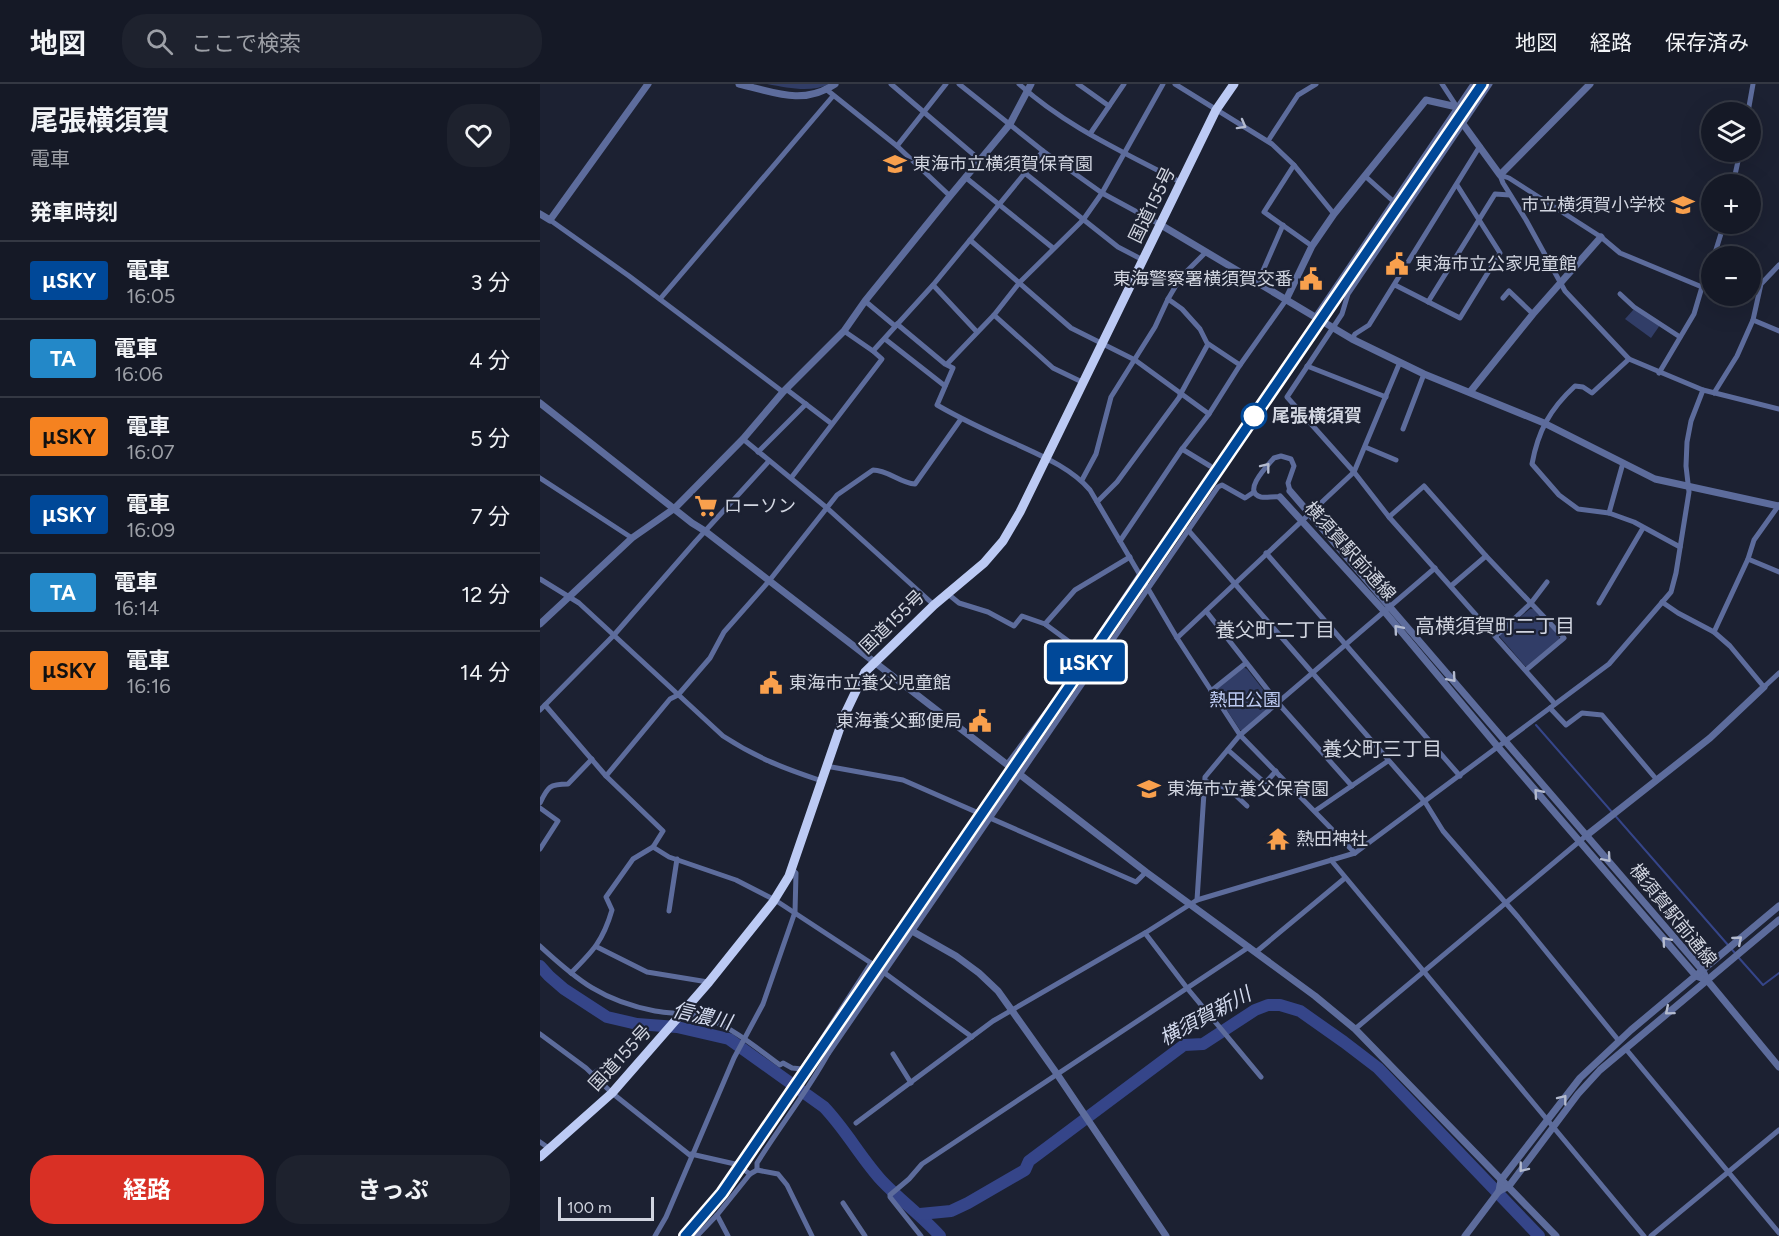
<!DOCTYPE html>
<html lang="ja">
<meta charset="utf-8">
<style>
:root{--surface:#151926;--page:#1e222e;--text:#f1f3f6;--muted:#9da0a7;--line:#343843;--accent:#d93025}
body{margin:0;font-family:Figtree,"Noto Sans JP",sans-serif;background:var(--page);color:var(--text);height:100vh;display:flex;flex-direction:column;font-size:22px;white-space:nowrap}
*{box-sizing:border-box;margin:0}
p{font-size:20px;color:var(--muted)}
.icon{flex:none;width:33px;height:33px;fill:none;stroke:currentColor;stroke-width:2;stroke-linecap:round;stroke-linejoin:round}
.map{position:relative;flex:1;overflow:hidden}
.drawer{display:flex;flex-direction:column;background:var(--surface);width:540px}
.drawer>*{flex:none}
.badge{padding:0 12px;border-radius:4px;font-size:21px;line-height:39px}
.controls{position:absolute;left:1161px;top:18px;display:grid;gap:12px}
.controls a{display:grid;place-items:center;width:60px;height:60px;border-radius:50%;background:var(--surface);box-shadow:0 6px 24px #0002,0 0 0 2px var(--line);font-size:30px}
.scale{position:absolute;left:18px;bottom:15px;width:96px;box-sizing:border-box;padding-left:6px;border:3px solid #d1d5e0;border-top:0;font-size:16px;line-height:21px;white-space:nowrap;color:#d1d5e0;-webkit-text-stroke:4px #1c2132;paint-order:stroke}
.map>.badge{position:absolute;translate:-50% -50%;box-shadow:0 0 0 3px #fff}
h2{padding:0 30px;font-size:22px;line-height:54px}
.round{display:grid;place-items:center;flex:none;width:63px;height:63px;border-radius:24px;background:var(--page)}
.summary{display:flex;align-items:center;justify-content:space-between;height:102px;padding:0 30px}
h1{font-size:28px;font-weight:700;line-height:45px}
.primary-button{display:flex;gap:12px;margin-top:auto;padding:12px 30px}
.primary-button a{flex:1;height:69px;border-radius:24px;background:var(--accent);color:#fff;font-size:24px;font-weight:700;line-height:69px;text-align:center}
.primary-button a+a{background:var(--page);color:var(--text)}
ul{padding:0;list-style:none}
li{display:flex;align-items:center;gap:18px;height:78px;padding:0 30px;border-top:2px solid var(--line)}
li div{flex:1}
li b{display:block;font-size:22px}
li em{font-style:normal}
li .badge{min-width:66px;font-weight:700;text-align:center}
header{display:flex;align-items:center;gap:36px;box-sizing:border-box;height:84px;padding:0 30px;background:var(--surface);border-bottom:2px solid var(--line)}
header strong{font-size:28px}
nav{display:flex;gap:33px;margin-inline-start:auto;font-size:21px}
.search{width:420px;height:54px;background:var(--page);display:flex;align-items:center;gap:15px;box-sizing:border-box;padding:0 21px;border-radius:24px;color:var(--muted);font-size:22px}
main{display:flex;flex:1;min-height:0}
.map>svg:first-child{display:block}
</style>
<header>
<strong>地図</strong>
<div class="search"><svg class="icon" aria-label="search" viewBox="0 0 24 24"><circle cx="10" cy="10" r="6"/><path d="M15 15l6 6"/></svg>ここで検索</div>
<nav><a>地図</a><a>経路</a><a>保存済み</a></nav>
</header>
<main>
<section class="drawer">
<div class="summary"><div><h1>尾張横須賀</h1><p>電車</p></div><a class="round"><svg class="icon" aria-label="heart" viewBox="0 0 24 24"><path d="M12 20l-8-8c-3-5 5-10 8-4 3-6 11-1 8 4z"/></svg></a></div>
<h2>発車時刻</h2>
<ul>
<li><span class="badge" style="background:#004898;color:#fff">μSKY</span><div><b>電車</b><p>16:05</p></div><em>3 分</em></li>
<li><span class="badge" style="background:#2388c8;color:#fff">TA</span><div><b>電車</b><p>16:06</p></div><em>4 分</em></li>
<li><span class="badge" style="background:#f58220;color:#111">μSKY</span><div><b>電車</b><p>16:07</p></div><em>5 分</em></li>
<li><span class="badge" style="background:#004898;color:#fff">μSKY</span><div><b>電車</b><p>16:09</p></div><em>7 分</em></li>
<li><span class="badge" style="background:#2388c8;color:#fff">TA</span><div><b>電車</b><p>16:14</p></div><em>12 分</em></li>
<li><span class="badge" style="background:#f58220;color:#111">μSKY</span><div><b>電車</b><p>16:16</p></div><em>14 分</em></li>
</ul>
<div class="primary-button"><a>経路</a><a>きっぷ</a></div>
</section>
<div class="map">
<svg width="1239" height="1152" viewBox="0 0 1239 1152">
<rect width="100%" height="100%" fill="#1c2132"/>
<g fill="#313d67">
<path d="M 227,0 L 290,0 C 269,9 250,4 227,0 Z"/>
<polygon points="1095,224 1120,241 1111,254 1085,235"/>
<polygon points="990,525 993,525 1019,552 1019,555 987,582 985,582 960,553 960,550"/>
<polygon points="703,583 707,585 732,617 732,621 703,646 700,646 675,608 676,605"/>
</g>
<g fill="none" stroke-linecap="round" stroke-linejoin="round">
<g stroke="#354589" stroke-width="2">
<polyline points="996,641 1195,869"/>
<polyline points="1199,874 1223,901 1239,889"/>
</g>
<g stroke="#354589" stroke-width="12">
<path d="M 0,882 L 9,892 L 24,905 L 67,933 L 97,940 L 137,943 L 189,955 L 284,1023 C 306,1046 321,1074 342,1097 C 360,1116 382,1132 400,1152"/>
<polyline points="380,1130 411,1127 428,1119 485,1086 489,1077 644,961 663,960 715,926 728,921 740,921 760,927 804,958 838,984 999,1152"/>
</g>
<g stroke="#5d6c9c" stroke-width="5">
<polyline points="351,0 440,76"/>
<polyline points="419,0 503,67 562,109 621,141"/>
<path d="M 479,0 C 526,43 586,69 642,99"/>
<polyline points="538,0 569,22"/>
<polyline points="635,0 732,60 754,81 794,130"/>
<polyline points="902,0 917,23"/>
<polyline points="950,0 808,210 802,230 747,313 814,388 849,433 1015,620"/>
<polyline points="287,6 357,62 410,112"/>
<polyline points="1208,28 1213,0"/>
<polyline points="550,50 584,0"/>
<polyline points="728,57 758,11 776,0"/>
<polyline points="357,62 406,0"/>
<polyline points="754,81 724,128 772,162"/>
<polyline points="486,90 578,163 603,176"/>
<polyline points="960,91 963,99 986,136 1025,207 1089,275 1163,306 1239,325"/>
<polyline points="960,91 969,94 1061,153 1080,169 1162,203"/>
<polyline points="825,92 853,117"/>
<polyline points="425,93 513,164"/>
<polyline points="1193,100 1200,68"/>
<polyline points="10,136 89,192 243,308"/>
<polyline points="430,156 531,244 595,276 669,330"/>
<polyline points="1174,172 1184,140"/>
<polyline points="718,198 743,141"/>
<polyline points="393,201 437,248"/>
<polyline points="855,201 920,234 960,169 917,101"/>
<polyline points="1080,210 1094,223 1140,253"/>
<polyline points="963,214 969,207 993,230"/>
<polyline points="120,215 293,12"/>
<polyline points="628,215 642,225 660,245 667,259 700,281"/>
<polyline points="325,217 355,242"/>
<polyline points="888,218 955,110 970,111"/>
<polyline points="454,231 513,284 542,298"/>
<polyline points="775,233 933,0"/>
<polyline points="1213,236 1239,247"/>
<path d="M 357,240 L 405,280 L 413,284 L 397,321 C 423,336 449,348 476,360 C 502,372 531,384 550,406 L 637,554 L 700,651 L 815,769"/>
<polyline points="345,255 405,302"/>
<polyline points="812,255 815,250 829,241 940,62"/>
<polyline points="333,267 393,201 503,67"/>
<path d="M 1089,275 L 1052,309 L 1043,303 L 1035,302 C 1010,325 998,347 992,380 L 1019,411 L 1038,425 L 1069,429 L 1094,438 L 1140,463"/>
<polyline points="407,280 454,231 480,198 543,136 562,109 623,0"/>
<polyline points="767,282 846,313"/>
<polyline points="1119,289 1154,230 1162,203 1172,180"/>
<polyline points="246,305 292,340"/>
<polyline points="1174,309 1197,272 1213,236 1221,200 1239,181"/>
<polyline points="640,311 668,260"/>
<polyline points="863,345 884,290"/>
<polyline points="203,355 287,424 394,521"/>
<polyline points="825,363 856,376"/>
<polyline points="642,365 670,382"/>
<polyline points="218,368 266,320"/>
<polyline points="0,394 92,454"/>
<polyline points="251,394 342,275 333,267 304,247"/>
<polyline points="542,396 556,370 571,313 615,243 628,215 641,193 665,169"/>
<path d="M 740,413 C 734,412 727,414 721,413 C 701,408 728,381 734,374 L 741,372 L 751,375 L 754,382 L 748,399 L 750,407"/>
<polyline points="557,418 577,398 641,311"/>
<polyline points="1069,429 1083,379"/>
<polyline points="849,433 884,402 946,472 1024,554 986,586"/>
<polyline points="648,446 885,718 903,747 978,833 1079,957"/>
<polyline points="580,457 642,365 669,330 700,281 746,216"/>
<polyline points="726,469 920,692"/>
<polyline points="1208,475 1239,488"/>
<path d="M 0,495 L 39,519 L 183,652 C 217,674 243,684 282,697"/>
<polyline points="911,502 946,472"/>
<polyline points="408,510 419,519 448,528 474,542 482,532 505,540 546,570"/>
<polyline points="1122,518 1138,529 1174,548 1190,562 1224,603 1239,589"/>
<polyline points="1059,519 1103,444"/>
<polyline points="666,527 738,619 812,702"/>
<polyline points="505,540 535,506 590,473"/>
<polyline points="1174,548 1208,475 1214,456 1239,421"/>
<polyline points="956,552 991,519 1007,498"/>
<polyline points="637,554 814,388 860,278"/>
<polyline points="671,607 706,579"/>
<path d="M 5,621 L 66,692 L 123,747 L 113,763 L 93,775 L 66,813 L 72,826 C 63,857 53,867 31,889"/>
<polyline points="1010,624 1026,641 1042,629 1062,631 1117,696"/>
<polyline points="0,626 74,551 156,457 229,377"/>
<polyline points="688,666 724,698 727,697 736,687"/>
<polyline points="467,680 518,612 600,490"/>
<polyline points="286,682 363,696 596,798 606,788"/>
<path d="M 66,692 L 130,615 L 138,611 L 170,574 L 184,548 L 229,497 L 297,411 L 333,386 C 348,386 360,399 375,400 L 421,335"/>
<polyline points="665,697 689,705 707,722"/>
<path d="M 0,719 C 8,703 9,700 28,700 L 52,675"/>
<polyline points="0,724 18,737 0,765"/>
<polyline points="775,727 848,677"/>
<polyline points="113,763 129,773 196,796 235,816 331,879 432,953"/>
<polyline points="791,776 1104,1152"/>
<polyline points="657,816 665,693 700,651 895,484"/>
<polyline points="129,827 137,775"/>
<polyline points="605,849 647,904 721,993"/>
<path d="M 0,862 C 38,897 63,917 115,927 C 132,930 150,929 166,934 C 193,944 217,964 240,981 L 243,979 L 252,984 L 262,985 L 276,964 L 288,970"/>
<polyline points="57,863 107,888 168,898"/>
<polyline points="716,868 805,794"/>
<polyline points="815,945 1047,751"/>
<polyline points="0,950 46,984 72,1009 151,1072"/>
<polyline points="276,964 331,879"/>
<polyline points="1085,964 1239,1149"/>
<polyline points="353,970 371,999"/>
<polyline points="53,990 90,962"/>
<polyline points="316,1039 453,937 605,849 657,816 815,769 1069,580 1131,508 1136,489 1149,408 1146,382 1147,358 1151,337 1163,306"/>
<polyline points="0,1058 10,1065"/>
<polyline points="151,1070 195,1080 210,1090"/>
<path d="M 217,1086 L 217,1079 C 240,1042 267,1008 288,970 L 678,403 L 682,401 L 705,414 L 714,408"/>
<polyline points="303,1119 325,1152"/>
<polyline points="177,1131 188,1152"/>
<polyline points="115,1152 126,1133 194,974 223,920 255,828 256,789 251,784"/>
<polyline points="157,1152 177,1131 210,1090 217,1086 238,1090 247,1101 272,1152"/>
<polyline points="381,1152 350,1113 350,1111 369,1095 382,1080 709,863"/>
<polyline points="1111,1152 1239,1046"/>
</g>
<g stroke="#5d6c9c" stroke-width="7">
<path d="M 199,0 C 233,8 263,22 295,0"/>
<polyline points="0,130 10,136 108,0"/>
<polyline points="621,141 812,255 884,290 1004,339 1115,395 1239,422"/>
<polyline points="746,216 772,162 794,130 886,16 917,23 923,40 960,91 1050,0"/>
<polyline points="930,308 993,230 1061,153"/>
<polyline points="0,319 152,439 165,447 606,788 775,912 815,945 1016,1152"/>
<polyline points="750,407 1163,887 1167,896 1239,983"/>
<polyline points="740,413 844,527 958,663 1156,892 1167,896"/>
<polyline points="0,540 92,454 135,424 203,355 243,308 304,247 325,217 410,112 470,40 491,0"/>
<polyline points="1047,751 1170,654 1224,603"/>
<polyline points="372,847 416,872 439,889 458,907 517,990 626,1152"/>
<polyline points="959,1107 961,1096 1040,994 1091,946 1239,822"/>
<polyline points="925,1152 959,1107 969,1102 1038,1010 1060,986 1239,836"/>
</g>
<polyline stroke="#bccaf4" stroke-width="9" points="0,1073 72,1009 169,898 233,818 249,792 304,632 325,588 394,521 444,479 463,457 480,428 676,26 694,0"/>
<polyline stroke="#828694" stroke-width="2" stroke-dasharray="3 6" stroke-linecap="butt" points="145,1152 182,1109 942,0"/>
</g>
<defs><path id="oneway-chevron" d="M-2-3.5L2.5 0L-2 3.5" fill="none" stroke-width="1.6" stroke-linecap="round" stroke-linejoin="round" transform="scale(1.5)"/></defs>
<g stroke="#b4bbcf">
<use href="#oneway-chevron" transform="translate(702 41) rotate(29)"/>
<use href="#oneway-chevron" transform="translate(726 383) rotate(-52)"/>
<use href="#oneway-chevron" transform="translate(858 545) rotate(-130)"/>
<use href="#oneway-chevron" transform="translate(912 594) rotate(49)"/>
<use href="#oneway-chevron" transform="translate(998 709) rotate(-131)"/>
<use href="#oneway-chevron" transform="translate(1067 774) rotate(49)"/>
<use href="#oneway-chevron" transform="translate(1198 856) rotate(-41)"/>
<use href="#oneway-chevron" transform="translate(1126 857) rotate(-131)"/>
<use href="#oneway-chevron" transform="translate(1129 927) rotate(140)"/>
<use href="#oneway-chevron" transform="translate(1023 1015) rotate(-52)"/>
<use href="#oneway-chevron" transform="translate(983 1084) rotate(128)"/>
</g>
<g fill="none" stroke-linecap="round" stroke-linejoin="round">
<g stroke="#fff" stroke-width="14">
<polyline id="line" points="145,1152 182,1109 942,0"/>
</g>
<use href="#line" stroke="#004898" stroke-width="9"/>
</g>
<defs>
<g id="school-bare" transform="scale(1.8)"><path d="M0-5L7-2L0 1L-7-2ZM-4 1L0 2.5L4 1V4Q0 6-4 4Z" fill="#f9a04d" stroke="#1c2132" stroke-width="2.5" paint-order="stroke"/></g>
<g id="civic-bare" transform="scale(1.8)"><path d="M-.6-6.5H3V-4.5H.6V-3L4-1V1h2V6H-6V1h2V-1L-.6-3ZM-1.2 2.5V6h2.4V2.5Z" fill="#f9a04d" stroke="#1c2132" stroke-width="2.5" paint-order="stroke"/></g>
<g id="supermarket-bare" transform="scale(1.8)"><path d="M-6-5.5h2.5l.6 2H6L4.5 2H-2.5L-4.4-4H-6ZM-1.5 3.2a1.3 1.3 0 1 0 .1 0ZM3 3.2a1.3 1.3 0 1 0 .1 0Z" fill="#f9a04d" stroke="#1c2132" stroke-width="2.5" paint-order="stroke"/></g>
<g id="temple-bare" transform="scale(1.8)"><path d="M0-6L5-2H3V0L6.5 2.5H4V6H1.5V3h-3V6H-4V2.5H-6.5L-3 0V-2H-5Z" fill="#f9a04d" stroke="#1c2132" stroke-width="2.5" paint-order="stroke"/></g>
</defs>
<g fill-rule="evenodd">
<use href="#school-bare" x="355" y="80"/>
<use href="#school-bare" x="1143" y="121"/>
<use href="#civic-bare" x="857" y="180"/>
<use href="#civic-bare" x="771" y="195"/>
<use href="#supermarket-bare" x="166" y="422"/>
<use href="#civic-bare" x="231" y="599"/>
<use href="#civic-bare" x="440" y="637"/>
<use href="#school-bare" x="609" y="705"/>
<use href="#temple-bare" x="738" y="755"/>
</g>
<circle fill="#fff" stroke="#004898" stroke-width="3" cx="714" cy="332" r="12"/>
<g text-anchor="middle" stroke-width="4.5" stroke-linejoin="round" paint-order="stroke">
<g font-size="18" fill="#d1d5e0" stroke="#1c2132" text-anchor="start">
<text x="373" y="86">東海市立横須賀保育園</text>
<text x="1125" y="127" text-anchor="end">市立横須賀小学校</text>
<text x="875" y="186">東海市立公家児童館</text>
<text x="753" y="201" text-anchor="end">東海警察署横須賀交番</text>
<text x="184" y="428">ローソン</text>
<text x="249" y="605">東海市立養父児童館</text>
<text x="422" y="643" text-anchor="end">東海養父郵便局</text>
<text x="627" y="711">東海市立養父保育園</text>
<text x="756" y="761">熱田神社</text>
</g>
<g font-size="18" fill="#d1d5e0" stroke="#1c2132">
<text transform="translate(612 121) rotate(-64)" y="6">国道155号</text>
<text transform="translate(810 467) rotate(48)" y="6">横須賀駅前通線</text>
<text transform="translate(352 538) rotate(-44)" y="6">国道155号</text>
<text transform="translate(1133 831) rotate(51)" y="6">横須賀駅前通線</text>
<text transform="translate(80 974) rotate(-47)" y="6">国道155号</text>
</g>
<g font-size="18" font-weight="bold" fill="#d1d5e0" stroke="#1c2132" text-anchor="start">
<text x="732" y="338">尾張横須賀</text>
</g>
<g font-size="18" fill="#bdcaf2" stroke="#1c2132">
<text x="705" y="622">熱田公園</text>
</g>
<g font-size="20" fill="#d1d5e0" stroke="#1c2132">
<text x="955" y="549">高横須賀町二丁目</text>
<text x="735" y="553">養父町二丁目</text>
<text x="842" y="672">養父町三丁目</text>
</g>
<g font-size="20" font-style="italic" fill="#d3daee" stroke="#1c2132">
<text transform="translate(162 932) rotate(13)" y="7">信濃川</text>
<text transform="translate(665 932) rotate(-28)" y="7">横須賀新川</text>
</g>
</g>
</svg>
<div class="controls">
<a><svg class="icon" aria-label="layers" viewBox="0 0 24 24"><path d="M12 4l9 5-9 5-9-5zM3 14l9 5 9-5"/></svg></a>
<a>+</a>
<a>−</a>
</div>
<div class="scale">100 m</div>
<b class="badge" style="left:546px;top:578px;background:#004898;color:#fff">μSKY</b>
</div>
</main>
